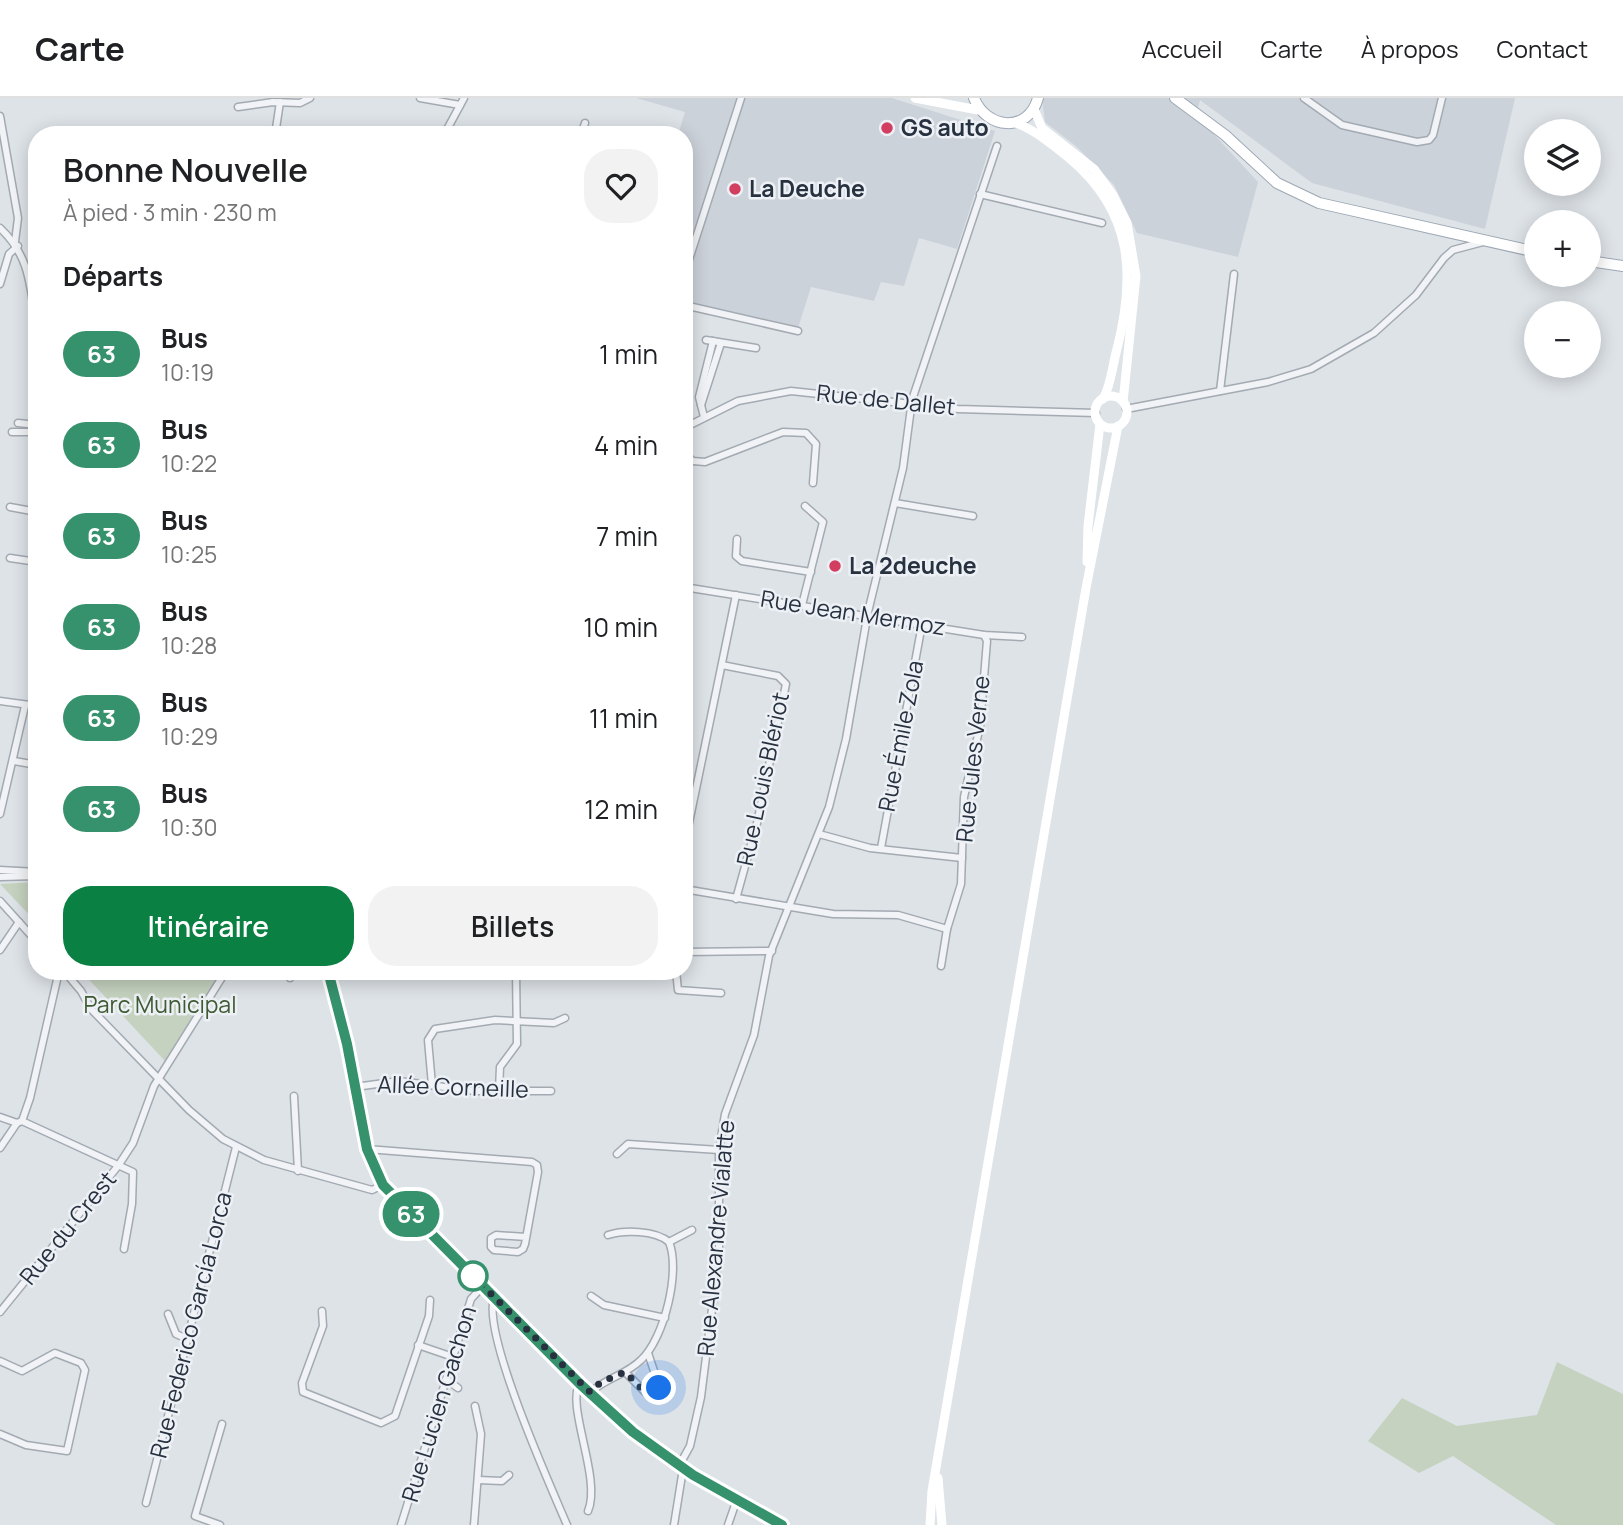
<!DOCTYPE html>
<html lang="fr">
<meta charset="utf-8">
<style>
:root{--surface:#fff;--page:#f2f2f2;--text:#202124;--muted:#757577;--line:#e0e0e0;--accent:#0b8043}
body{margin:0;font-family:Manrope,sans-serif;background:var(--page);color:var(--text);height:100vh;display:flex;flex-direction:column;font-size:26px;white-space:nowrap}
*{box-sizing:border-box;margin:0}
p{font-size:23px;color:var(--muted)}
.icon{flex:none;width:38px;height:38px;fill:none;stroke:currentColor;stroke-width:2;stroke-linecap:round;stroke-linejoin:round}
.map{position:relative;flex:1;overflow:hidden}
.details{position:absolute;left:28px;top:28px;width:665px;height:854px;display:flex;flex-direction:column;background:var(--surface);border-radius:28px;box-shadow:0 4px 18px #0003}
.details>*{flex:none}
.badge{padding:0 14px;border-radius:23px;font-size:24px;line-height:46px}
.controls{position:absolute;left:1524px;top:21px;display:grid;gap:14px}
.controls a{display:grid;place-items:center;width:77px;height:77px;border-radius:50%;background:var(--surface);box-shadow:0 4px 18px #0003;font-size:35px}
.you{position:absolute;width:35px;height:35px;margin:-18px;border:5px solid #fff;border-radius:50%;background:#1a73e8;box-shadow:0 0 0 10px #1a73e833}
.map>.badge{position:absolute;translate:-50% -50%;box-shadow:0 0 0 4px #fff}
h2{padding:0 35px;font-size:26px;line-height:63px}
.round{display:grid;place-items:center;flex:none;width:74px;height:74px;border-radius:28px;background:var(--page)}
.summary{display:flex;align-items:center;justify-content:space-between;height:119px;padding:0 35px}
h1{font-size:33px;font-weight:600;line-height:52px}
.cta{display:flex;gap:14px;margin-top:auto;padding:14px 35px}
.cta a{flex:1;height:80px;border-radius:28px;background:var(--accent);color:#fff;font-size:28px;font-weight:600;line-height:80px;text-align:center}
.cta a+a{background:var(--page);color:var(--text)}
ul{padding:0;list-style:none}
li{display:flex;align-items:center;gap:21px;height:91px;padding:0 35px}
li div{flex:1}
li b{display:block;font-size:26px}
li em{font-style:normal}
li .badge{min-width:77px;font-weight:700;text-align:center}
header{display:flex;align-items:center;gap:42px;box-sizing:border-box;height:98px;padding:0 35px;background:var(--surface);border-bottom:2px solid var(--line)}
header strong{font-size:33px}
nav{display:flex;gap:38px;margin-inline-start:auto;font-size:24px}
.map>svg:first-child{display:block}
</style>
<header>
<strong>Carte</strong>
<nav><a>Accueil</a><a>Carte</a><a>À propos</a><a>Contact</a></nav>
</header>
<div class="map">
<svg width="1623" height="1427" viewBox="0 0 1623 1427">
<rect width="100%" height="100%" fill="#dee3e8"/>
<g fill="#ccd2da">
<polygon points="636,0 892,0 995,33 957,151 919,140 904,188 881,184 874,203 811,189 798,230 690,206 685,201 687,183 684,180 684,37 678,37 685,14"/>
<polygon points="1042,0 1515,0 1485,131 1312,85 1200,2 1195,21 1211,33 1258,84 1238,159 1137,135 1114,87 1077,49 1045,24"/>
</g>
<g fill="#c5d2bf">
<polygon points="37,784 37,825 0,786"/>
<polygon points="81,873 223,873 166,964"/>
<polygon points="1557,1264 1623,1296 1623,1427 1556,1427 1453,1358 1419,1375 1368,1343 1402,1300 1457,1328 1537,1317"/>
</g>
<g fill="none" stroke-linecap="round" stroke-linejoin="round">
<g stroke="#a3aab2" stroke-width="9">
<g id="street">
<polyline points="420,0 460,7"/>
<polyline points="1304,0 1342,27 1417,44 1429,42 1433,37 1442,0"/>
<polyline points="238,9 273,4 300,5 310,0"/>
<polyline points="0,18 18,120 15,144"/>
<polyline points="275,37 280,4"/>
<polyline points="444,37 464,0"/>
<polyline points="581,37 585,25"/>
<polyline points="980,96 1102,125"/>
<path d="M 0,130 C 32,160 30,192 37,232"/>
<polyline points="684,177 741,0"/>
<polyline points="0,186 9,156 18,148"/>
<polyline points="684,207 798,233"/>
<polyline points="706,242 756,250"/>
<polyline points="1220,293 1234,176"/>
<polyline points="701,307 721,245"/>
<polyline points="1126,311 1268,284 1311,271 1374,235 1416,197 1444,160 1453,152 1483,144"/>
<polyline points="704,319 699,299 713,243"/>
<polyline points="18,325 37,327"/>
<polyline points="684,330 738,303 791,293 958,311 1096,315"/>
<polyline points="12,334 37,334"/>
<polyline points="684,355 693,363 705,364 783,334 806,335 816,346 813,385"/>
<polyline points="895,405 973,418"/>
<polyline points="10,409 37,414"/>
<polyline points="737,441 736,458 742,463 811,474"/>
<polyline points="10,460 37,464"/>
<polyline points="684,489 984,537 1022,539"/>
<polyline points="802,507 823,424 805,408"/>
<polyline points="722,567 778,578 786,586 757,725 736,801"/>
<polyline points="0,603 37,608"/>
<polyline points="14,663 37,667"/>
<polyline points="0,716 25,608"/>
<polyline points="819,736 870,750 962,760"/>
<polyline points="684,749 736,497"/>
<polyline points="881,750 922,526"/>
<polyline points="0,772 37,774"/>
<polyline points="0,779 37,778"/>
<polyline points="684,791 833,816 898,817 947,831"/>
<polyline points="0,803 37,844"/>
<polyline points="0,852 19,824"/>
<polyline points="684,854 772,853"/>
<polyline points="941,868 947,831 961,786 964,699 980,628 987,543 984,537"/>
<polyline points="64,873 81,893 91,911 189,1012 223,1041 264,1062 372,1092 383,1087 367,1051 347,946 328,873"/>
<polyline points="290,873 290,880"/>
<polyline points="676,873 678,892 721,895"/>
<polyline points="432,987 428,942 435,931 495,922 554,925 565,920"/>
<polyline points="355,989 399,983 475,993 551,993"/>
<polyline points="499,992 500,969 517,946 516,873"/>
<polyline points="294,998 298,1073"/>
<polyline points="0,1019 17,1025 22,1023 133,1074 132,1106 124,1151"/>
<polyline points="22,1023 30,1000 59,873"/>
<polyline points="0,1050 17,1025"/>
<polyline points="367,1051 532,1064 537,1067 538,1074 525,1146 523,1151 518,1154 494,1152 491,1149 491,1140 496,1137 526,1139"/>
<polyline points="617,1056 628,1046 719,1052"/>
<polyline points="669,1144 692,1132"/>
<polyline points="591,1198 604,1207 665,1220"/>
<path d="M 494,1200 C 482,1236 550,1387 567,1427"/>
<polyline points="322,1213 323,1228 302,1285 303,1294 381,1325 395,1318 429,1218 430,1202"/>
<polyline points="0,1214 118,1068 133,1045 154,988 226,873"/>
<polyline points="168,1216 176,1236 187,1241"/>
<polyline points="418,1247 453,1259"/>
<polyline points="0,1263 22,1273 55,1255 81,1265 85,1272 67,1353 26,1347 0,1336"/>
<polyline points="625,1274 648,1297 657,1297 659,1288 648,1255"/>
<polyline points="446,1281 458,1290"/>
<path d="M 580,1285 C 565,1306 602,1381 588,1413"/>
<path d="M 591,1294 C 606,1280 626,1277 641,1262 C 664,1241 681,1173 669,1144 C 655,1132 624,1132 608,1137"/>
<polyline points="679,1368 690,1348 701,1299 719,1155 719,1052 725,1016 754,937 769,858 829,709 846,641 868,514 903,370 912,302 997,48"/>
<polyline points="478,1382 502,1383 509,1377"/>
<polyline points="146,1405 236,1049"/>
<polyline points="220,1427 195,1418 222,1326"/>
<polyline points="401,1427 471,1201 483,1188"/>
<polyline points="474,1427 481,1336 475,1308"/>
<polyline points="674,1427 683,1371"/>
<polyline points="728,1427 737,1401"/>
</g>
</g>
<g stroke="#9da8b4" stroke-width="12">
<g id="primary">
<path d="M 974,0 C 986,31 1028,36 1038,0"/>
<polyline points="1175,0 1225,37 1277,85 1319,105 1536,154"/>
<polyline points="1589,163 1623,168"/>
</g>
</g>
<use href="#street" stroke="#f1f3f6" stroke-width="6"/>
<g stroke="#fff" stroke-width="9">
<polyline points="915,0 978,12"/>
<polyline points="1034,11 1042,30 1094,71 1113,97 1127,125 1136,178 1123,304"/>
<path d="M 1016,25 C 1036,33 1052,46 1069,60 C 1134,114 1136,179 1116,255 C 1112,270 1111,287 1103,301"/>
<circle cx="1111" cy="314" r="16"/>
<polyline points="1087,464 1088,428 1100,326"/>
<polyline points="383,1087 633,1334 683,1371 782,1427"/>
<polyline points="938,1380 942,1427"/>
<polyline points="930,1427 932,1393 1086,490 1118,328"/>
</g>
<use href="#primary" stroke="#fff" stroke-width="10"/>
</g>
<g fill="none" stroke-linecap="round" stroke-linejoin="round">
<g stroke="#fff" stroke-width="16">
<polyline id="line" points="328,873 347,946 367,1051 383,1087 580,1286 633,1334 693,1377 782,1427"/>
</g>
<use href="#line" stroke="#36916d" stroke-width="10"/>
<polyline stroke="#27313f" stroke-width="7" stroke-dasharray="0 12.6" points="473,1178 590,1294 601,1284 625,1274 650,1299 657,1297 659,1290"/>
</g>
<g fill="#d23e60" stroke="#edf1f6" stroke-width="2.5">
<circle cx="887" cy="30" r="7"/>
<circle cx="735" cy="91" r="7"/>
<circle cx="835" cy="468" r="7"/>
</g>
<circle fill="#fff" stroke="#36916d" stroke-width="3.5" cx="473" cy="1178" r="14"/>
<g text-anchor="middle" stroke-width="5" stroke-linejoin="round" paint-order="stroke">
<g font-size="23" font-weight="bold" fill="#27313f" stroke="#edf1f6" text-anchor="start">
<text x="901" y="38">GS auto</text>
<text x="749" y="99">La Deuche</text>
<text x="849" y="476">La 2deuche</text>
</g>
<g font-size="23" fill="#27313f" stroke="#edf1f6">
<text transform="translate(886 302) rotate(6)" y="8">Rue de Dallet</text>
<text transform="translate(853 515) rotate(9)" y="8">Rue Jean Mermoz</text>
<text transform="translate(901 638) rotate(-79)" y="8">Rue Émile Zola</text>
<text transform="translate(973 661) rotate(-84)" y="8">Rue Jules Verne</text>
<text transform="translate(763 681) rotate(-78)" y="8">Rue Louis Blériot</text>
<text transform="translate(453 989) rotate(2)" y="8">Allée Corneille</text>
<text transform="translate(68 1130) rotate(-51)" y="8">Rue du Crest</text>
<text transform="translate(716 1140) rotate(-85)" y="8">Rue Alexandre Vialatte</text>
<text transform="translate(191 1227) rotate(-76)" y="8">Rue Federico García Lorca</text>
<text transform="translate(439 1306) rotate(-73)" y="8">Rue Lucien Gachon</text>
</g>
<g font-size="23" fill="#3e5b33" stroke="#edf1f6">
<text x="160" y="915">Parc Municipal</text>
</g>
</g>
</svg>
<div class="controls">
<a><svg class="icon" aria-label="layers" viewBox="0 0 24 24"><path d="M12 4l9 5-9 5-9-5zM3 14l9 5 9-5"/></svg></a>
<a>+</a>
<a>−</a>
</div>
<div class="you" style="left:659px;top:1290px"></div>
<b class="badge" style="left:411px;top:1116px;background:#36916d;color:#fff">63</b>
<section class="details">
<div class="summary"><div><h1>Bonne Nouvelle</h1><p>À pied · 3 min · 230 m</p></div><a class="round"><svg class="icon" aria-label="heart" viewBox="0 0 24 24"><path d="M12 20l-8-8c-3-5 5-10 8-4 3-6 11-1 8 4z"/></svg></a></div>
<h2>Départs</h2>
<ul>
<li><span class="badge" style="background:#36916d;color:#fff">63</span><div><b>Bus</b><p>10:19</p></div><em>1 min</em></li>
<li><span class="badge" style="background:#36916d;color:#fff">63</span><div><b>Bus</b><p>10:22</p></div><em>4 min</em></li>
<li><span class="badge" style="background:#36916d;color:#fff">63</span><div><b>Bus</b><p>10:25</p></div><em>7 min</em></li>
<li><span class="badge" style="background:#36916d;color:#fff">63</span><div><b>Bus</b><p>10:28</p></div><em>10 min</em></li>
<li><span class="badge" style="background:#36916d;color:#fff">63</span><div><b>Bus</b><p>10:29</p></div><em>11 min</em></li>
<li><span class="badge" style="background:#36916d;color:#fff">63</span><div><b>Bus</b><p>10:30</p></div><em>12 min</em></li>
</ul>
<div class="cta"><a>Itinéraire</a><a>Billets</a></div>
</section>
</div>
